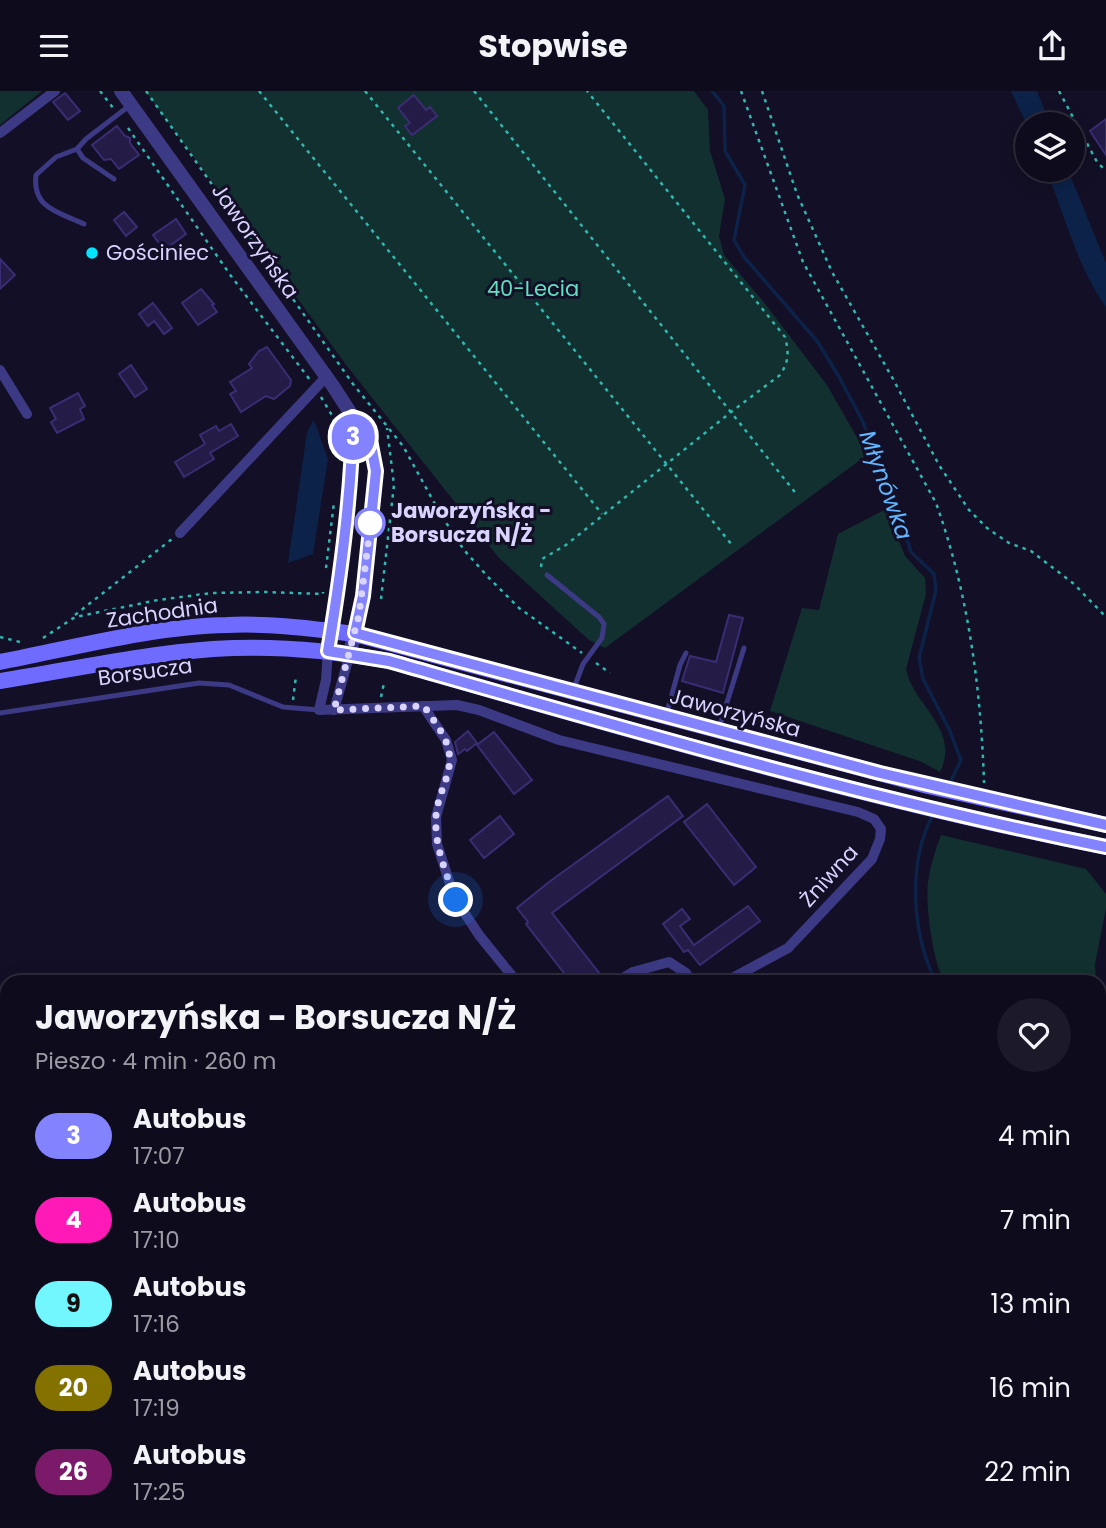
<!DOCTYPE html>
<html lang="pl">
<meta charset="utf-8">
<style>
:root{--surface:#0e0b1c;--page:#1c1929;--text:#f1f3f6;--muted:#9b9ba3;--line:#2e2b3b}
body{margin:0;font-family:Poppins,sans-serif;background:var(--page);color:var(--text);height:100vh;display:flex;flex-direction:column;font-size:26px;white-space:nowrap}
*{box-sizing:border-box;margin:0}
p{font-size:23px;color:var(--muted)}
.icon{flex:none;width:38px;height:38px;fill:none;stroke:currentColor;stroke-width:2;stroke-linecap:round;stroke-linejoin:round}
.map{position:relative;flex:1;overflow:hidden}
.drawer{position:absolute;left:0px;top:884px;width:1106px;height:555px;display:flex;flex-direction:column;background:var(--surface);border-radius:21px 21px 0 0;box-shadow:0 4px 18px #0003,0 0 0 2px var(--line)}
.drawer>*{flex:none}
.badge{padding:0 14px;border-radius:23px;font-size:24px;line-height:46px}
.buttons{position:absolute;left:1015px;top:21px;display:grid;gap:14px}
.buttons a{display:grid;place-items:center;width:70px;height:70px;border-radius:50%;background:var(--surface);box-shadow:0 4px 18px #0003,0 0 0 2px var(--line);font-size:35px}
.you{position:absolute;width:35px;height:35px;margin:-18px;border:5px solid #fff;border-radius:50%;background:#1a73e8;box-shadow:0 0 0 10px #1a73e833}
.map>.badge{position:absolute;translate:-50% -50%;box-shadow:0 0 0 4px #fff}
.round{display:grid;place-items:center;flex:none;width:74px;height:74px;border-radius:37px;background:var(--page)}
.summary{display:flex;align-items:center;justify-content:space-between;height:119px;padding:0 35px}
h1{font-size:33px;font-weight:700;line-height:52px}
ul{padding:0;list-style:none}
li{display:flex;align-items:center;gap:21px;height:84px;padding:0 35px}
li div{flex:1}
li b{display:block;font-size:26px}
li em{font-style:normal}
li .badge{min-width:77px;font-weight:700;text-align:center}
header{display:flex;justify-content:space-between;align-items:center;height:91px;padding:0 35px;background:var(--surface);font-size:32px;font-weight:700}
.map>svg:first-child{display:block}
</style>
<header><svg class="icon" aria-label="menu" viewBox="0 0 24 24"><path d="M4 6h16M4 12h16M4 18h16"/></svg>Stopwise<svg class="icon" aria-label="share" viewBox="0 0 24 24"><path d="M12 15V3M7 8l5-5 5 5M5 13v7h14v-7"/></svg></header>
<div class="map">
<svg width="1106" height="1437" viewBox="0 0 1106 1437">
<rect width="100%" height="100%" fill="#130f26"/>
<g fill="#12302f">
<polygon points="0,0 42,0 0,34"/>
<polygon points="145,0 694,0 708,19 710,60 725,108 719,145 724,164 766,214 827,294 867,364 605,557 589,549 499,467 347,275"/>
<path d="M 886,418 L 905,465 L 925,487 L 926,503 L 906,578 C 913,615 961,637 940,681 L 922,671 L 770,620 L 802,517 L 819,519 L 838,443 Z"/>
<path d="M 941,744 L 1086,778 L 1106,803 L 1106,817 L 1095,873 L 1096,891 L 945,891 C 933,874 925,813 928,792 C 930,775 935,760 941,744 Z"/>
<polygon points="1099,920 1106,990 1106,1050 1099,1047"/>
</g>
<g fill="#0c2248">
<polygon points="1011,0 1037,0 1050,33 1027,34"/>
<path d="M 1046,79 L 1068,79 L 1106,172 L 1106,216 C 1077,176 1065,124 1046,79 Z"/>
<polygon points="314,329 328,368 313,463 288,472 307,341"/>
</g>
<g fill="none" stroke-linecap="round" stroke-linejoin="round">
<g stroke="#0c2248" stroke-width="3.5">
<polyline points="712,0 724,15 725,60 745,94 734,149 744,166 817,250 838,284 861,327 891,398 911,461 934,483 936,499 919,567 923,588 949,638 961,669 948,696"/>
<path d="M 933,724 C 907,771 912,844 936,891"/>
<polyline points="1099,1055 1106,1059"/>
<polyline points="0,1381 7,1375"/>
</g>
</g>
<g fill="#241b47" stroke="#3b2d73" stroke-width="2">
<polygon points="65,2 80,20 68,29 53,11"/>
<polygon points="414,4 426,19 430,16 437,25 412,44 405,35 410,32 398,17"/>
<polygon points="1106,28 1106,64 1090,40"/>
<polygon points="117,35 125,45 130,47 130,52 139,64 119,78 111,68 104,69 92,54"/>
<polygon points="124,121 137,136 126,145 114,129"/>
<polygon points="176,128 186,143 164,159 153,144"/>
<polygon points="0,168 15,184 0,198"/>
<polygon points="201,198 214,213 212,214 217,221 198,234 182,212"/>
<polygon points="153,212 172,237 164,243 154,230 148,235 139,223"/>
<polygon points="267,256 291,289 290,295 274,308 266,305 241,321 230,303 236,300 230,291 252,277 249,273 259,260"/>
<polygon points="131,274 147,298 135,306 119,283"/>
<polygon points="78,302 85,315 80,318 84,328 57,342 51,331 56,328 50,317"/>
<polygon points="231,333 238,345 210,362 214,368 184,386 175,371 205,353 200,344 216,335 219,340"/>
<polygon points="729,524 743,527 723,602 682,590 690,565 716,571"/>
<polygon points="468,640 477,652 467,660 465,658 458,663 455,651"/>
<polygon points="494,641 532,689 514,703 477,654"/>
<polygon points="668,705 683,725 552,822 600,883 590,891 571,891 526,833 528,831 517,817 549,791"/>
<polygon points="707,713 756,776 734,794 684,731"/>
<polygon points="500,725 514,743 484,767 470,749"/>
<polygon points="748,815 760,830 700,874 688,859 684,861 663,833 682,818 690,828 680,835 694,854"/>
</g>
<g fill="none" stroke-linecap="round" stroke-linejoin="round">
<g stroke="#2fb8b0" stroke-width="2.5" stroke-dasharray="3.5 5" stroke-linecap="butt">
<polyline points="100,0 114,18"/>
<polyline points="146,0 353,293 403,355 441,424 464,459 489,487 519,517 582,562"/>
<polyline points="259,0 602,423"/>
<polyline points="365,0 732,454"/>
<polyline points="474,0 798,405"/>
<path d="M 741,0 L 803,171 L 936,412 C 968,501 981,597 984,692"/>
<polyline points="762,0 797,103 832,181 893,288 939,374 969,419 987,437 1009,452 1031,460 1074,493 1106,526"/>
<polyline points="1059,0 1097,71 1106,80"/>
<polyline points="128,37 231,185 310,289"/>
<polyline points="321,306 333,326 338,345"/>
<path d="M 541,476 L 542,468 L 566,454 L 731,321 L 780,284 C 789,271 789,261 785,246 L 587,0"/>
<polyline points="326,477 334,411"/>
<polyline points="381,508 394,394 387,337"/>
<polyline points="75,524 172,448"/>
<polyline points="0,546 20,551"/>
<polyline points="43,547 75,526 158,509 212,502 265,501 323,503 323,501"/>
<polyline points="596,572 610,582"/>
<polyline points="381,606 384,592"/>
<polyline points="293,609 296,585"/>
<polyline points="0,1365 7,1359"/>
</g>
<g stroke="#3d3a85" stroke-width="5">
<path d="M 77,58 L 56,66 L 36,84 C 32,117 58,121 84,133"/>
<polyline points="114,88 83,67 77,58 86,48 129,15"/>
<polyline points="547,484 599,526 604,533 602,547 583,573 574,597"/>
<polyline points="0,622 199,592 229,594 283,616 319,619"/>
<polyline points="666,625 680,574 686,562"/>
<polyline points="719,637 744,557"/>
</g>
<g stroke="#3d3a85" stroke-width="10">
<polyline points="0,42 55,0"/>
<polyline points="0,279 27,323"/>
<polyline points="180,442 326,286"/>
<polyline points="328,560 326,589 319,619 457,614 479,619 559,649 858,721 874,728 881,738 880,748 872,768 788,857 725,891"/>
<polyline points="423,615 446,649 452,669 436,726 437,753 449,790 456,809 479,844 517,891"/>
<polyline points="334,619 350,562"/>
<polyline points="616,891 633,881"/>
<polyline points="632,891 633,881 669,871 686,882 692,891"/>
</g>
<g stroke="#3d3a85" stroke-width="14">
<polyline points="121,0 333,295 371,354 376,380 373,408 363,505 350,562"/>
<path d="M 328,560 C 341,483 352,404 353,326"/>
</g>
<g stroke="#6f6bff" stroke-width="16">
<path d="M 0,571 C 72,557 155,535 227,534 C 270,532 313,538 355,543 L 928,695 L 1106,734"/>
<path d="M 0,590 C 70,579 142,563 213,558 C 272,554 330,559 389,570 C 627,638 863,708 1106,756"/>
</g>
</g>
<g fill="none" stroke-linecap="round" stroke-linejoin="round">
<g stroke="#fff" stroke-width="16">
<path id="line" d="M 1106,734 L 880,682 L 355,542 L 363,505 L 376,380 L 371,354 L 353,326 C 352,404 341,483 328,560 L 389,570 C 627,638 863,707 1106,756"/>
</g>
<use href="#line" stroke="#8383ff" stroke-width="10"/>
<path stroke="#d9d4ff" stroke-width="7" stroke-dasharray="0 12.6" d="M 370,432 L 371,430 L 359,524 L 334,619 L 424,615 C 441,641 457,656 446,688 C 442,700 437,712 436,725 C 434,754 446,782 456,809"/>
</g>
<circle fill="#00e5ff" stroke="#130f26" stroke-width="2.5" cx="92" cy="162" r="7"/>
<circle fill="#fff" stroke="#8383ff" stroke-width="3.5" cx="370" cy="432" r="14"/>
<g text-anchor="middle" stroke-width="6" stroke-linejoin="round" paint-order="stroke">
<g font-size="21" fill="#d9d4ff" stroke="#130f26">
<text transform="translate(255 150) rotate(55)" y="7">Jaworzyńska</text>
<text transform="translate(162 522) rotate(-8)" y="7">Zachodnia</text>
<text transform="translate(145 581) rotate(-8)" y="7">Borsucza</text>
<text transform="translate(735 622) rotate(15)" y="7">Jaworzyńska</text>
<text transform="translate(829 785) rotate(-48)" y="7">Żniwna</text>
</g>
<g font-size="21" fill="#d9d4ff" stroke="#130f26" text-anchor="start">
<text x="106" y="169">Gościniec</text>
</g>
<g font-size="21" fill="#5fe0c0" stroke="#130f26">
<text x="533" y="205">40-Lecia</text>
</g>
<g font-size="21" font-weight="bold" fill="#d9d4ff" stroke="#130f26" text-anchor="start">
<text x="391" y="427">Jaworzyńska -<tspan x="391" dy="24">Borsucza N/Ż</tspan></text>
</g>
<g font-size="23" font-style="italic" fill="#62b6ff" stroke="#130f26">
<text transform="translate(886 394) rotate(70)" y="8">Młynówka</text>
</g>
</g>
</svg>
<div class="buttons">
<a><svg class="icon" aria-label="layers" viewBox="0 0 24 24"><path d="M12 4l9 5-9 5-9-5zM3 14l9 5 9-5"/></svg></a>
</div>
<div class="you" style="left:456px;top:809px"></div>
<b class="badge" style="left:353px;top:346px;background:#8383ff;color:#fff">3</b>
<section class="drawer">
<div class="summary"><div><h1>Jaworzyńska - Borsucza N/Ż</h1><p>Pieszo · 4 min · 260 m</p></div><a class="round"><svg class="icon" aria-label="heart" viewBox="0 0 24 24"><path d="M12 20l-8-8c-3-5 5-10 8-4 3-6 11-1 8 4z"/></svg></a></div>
<ul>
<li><span class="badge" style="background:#8383ff;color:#fff">3</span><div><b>Autobus</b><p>17:07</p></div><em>4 min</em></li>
<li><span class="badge" style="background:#ff1ab8;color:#fff">4</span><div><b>Autobus</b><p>17:10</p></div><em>7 min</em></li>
<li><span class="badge" style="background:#72f6ff;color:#111">9</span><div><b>Autobus</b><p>17:16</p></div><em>13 min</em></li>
<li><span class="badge" style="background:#837200;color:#fff">20</span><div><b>Autobus</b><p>17:19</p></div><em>16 min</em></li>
<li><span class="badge" style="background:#7b1a69;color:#fff">26</span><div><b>Autobus</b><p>17:25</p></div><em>22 min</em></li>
</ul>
</section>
</div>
